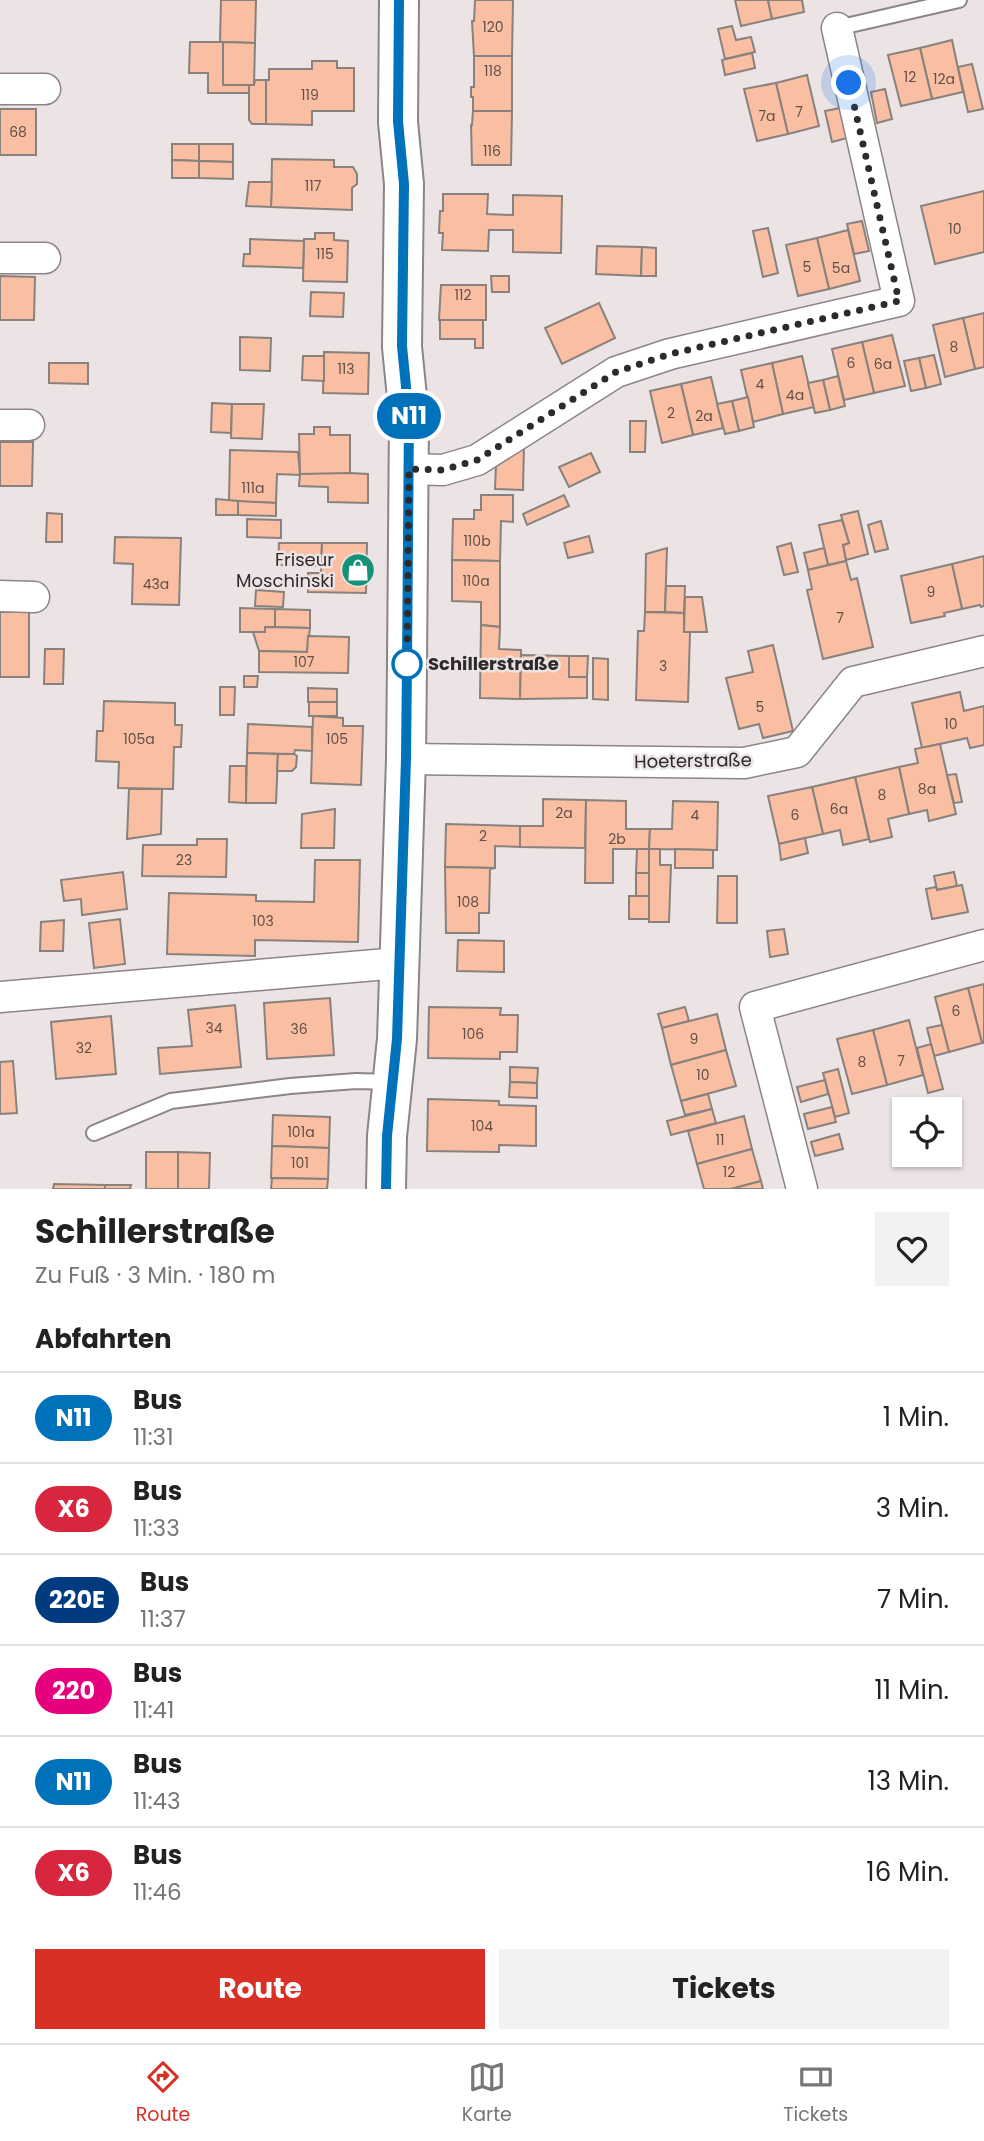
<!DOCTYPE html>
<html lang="de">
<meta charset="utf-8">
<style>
:root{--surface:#fff;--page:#f2f2f2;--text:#222;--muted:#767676;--line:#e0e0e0;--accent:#d93025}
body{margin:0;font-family:Poppins,sans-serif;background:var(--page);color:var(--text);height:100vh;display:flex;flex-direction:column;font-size:26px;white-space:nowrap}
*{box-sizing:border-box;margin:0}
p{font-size:23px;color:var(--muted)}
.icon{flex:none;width:38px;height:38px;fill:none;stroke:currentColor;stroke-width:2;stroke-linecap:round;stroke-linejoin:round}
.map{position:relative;height:1189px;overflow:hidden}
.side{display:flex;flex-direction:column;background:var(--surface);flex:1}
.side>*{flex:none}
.badge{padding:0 14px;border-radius:23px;font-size:24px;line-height:46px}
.controls{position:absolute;left:892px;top:1097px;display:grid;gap:14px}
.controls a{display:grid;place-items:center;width:70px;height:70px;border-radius:0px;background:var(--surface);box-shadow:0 2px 5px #0004;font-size:35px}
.you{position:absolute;width:35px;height:35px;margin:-18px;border:5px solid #fff;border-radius:50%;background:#1a73e8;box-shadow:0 0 0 10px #1a73e833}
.map>.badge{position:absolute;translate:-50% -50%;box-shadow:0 0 0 4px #fff}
h2{padding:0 35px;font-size:26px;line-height:63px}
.round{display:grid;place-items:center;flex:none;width:74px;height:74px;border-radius:0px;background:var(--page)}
.headline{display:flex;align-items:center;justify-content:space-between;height:119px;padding:0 35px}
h1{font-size:33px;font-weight:700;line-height:52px}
.cta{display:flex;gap:14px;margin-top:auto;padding:14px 35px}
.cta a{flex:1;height:80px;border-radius:0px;background:var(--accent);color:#fff;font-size:28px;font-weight:700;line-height:80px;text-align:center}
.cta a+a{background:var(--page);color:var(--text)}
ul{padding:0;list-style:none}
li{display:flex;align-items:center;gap:21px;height:91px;padding:0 35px;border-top:2px solid var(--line)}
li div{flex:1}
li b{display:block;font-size:26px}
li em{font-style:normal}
li .badge{min-width:77px;font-weight:700;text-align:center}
.dock{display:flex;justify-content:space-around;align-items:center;height:98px;border-top:2px solid var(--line);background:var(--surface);font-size:19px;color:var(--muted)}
.dock a{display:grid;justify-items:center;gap:4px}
.dock .selected{color:var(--accent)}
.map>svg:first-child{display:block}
</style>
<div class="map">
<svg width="984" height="1189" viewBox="0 0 984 1189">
<rect width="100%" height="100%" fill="#ece4e4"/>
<g fill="#fabfa2" stroke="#88817e" stroke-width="2">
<polygon points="221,0 256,0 255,43 220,42"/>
<polygon points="475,0 513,0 512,56 474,56 472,21 474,21"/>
<polygon points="735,0 768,0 772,19 741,26"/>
<polygon points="768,0 802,0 804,12 772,19"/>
<polygon points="732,26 736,40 751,37 755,52 725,59 718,29"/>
<polygon points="952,40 963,92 932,99 920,48"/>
<polygon points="190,42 223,42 223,85 249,85 249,93 208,93 208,73 189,73"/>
<polygon points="223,42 255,43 254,85 223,85"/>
<polygon points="920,48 932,99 901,106 888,55"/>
<polygon points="752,53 755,68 725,75 722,60"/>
<polygon points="474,56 512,56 512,111 473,111 473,97 471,97 471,87 474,87"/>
<polygon points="312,61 337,61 337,68 354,68 354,111 312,111 312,125 266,124 266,80 269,80 269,69 312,69"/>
<polygon points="972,64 983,109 968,112 958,67"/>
<polygon points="807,75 819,126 788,134 776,83"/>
<polygon points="255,80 266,80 266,124 252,124 249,120 249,85 254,85"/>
<polygon points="776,83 788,134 757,141 744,89"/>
<polygon points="885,89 892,119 877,123 871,92"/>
<polygon points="840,108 847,138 832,142 825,111"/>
<rect x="0" y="109" width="36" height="46"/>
<polygon points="473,111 512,111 511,165 472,165 471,125 472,125"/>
<polygon points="172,144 199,144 199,161 172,160"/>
<polygon points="199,144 233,144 233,162 199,161"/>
<polygon points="272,159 334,160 334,167 353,167 357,174 357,184 352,188 352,210 271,207"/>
<polygon points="172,160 199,161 199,178 172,178"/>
<polygon points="199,161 233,162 233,179 199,178"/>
<polygon points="249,182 272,182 271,207 246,206"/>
<polygon points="984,191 984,252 935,264 921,206"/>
<polygon points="443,194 488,194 487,214 513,215 513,195 562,196 561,253 513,252 513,230 489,230 488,251 442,250 443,233 439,233 440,211 443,211"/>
<polygon points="862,221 869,251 854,254 847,224"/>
<polygon points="768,228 778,273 763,277 753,231"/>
<polygon points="848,230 860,281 829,289 817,238"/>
<polygon points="315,233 334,233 334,240 348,241 347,282 303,281 304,239 315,239"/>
<polygon points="817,238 829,289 798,296 786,245"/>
<polygon points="250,239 304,241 303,268 243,266 244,254 250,254"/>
<polygon points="597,246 642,247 641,276 596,274"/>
<polygon points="642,247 656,248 656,276 641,276"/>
<polygon points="0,276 35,277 34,320 0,320"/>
<polygon points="491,276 509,276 509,292 492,292"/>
<polygon points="441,285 486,285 486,320 439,320"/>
<polygon points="311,292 344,293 343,317 310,316"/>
<polygon points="599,303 615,338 562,364 545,328"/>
<polygon points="984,313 984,367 975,369 963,318"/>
<polygon points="963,318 975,369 945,377 933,325"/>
<polygon points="440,320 483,320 483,348 475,348 475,339 440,339"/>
<polygon points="892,335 905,386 874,393 862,342"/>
<polygon points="240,337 271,338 270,371 240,370"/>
<polygon points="862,342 874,393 844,400 832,349"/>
<polygon points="324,352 369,353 368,394 323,393"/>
<polygon points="934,355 941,384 926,388 919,358"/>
<polygon points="303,356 324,356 324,381 302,380"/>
<polygon points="802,356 814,407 783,414 772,363"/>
<polygon points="919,358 926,388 911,391 904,361"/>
<polygon points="49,363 88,363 88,384 49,383"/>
<polygon points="772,363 783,414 753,422 741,370"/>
<polygon points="838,376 845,406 830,410 823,380"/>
<polygon points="711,377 723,428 693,435 681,384"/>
<polygon points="823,380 830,410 815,413 808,383"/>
<polygon points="681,384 693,435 662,443 650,391"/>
<polygon points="748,397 754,427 739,431 732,401"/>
<polygon points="732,401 739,431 725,434 717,404"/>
<polygon points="212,403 232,404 231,433 211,432"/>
<polygon points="232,404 264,404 262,439 231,438"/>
<polygon points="630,421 646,421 645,452 630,452"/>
<polygon points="314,427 330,427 330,435 350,435 350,474 300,474 299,434 314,434"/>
<polygon points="0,442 33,442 32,486 0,486"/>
<polygon points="524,445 523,490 495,489 496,464"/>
<polygon points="230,450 298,452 300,475 277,474 276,503 229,501"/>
<polygon points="591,453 600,472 569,487 559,467"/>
<polygon points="350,473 368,474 368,503 328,502 328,487 299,486 300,474"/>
<polygon points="481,495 513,495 513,522 501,521 500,561 452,560 453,519 474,519 474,510 481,510"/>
<polygon points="564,495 569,506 527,525 523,514"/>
<polygon points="216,499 238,501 238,515 216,515"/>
<polygon points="238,501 276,503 276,516 238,515"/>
<polygon points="858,511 868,554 846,560 843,545 849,543 841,515"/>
<polygon points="47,513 62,514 62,542 46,542"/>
<polygon points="247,519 281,520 281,538 247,537"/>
<polygon points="842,520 849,543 843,545 846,561 828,565 819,525"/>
<polygon points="881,521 888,549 875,552 868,525"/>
<polygon points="589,536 593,552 568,558 564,543"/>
<polygon points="115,537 181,538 179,605 132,604 133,564 114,563"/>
<polygon points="279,543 322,543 321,566 278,565"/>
<polygon points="322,543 367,543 366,593 308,592 308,573 321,573"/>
<polygon points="791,543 798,572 784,575 777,547"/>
<polygon points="667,548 665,612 645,612 646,554"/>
<polygon points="824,548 828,565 808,570 804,553"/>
<polygon points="984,556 984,606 981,607 980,605 962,609 952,564"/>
<polygon points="452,560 500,561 500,627 481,625 481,602 452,601"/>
<polygon points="846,561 851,580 857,578 873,647 823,659 807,590 812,589 808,570"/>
<polygon points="952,564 962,609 944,613 945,616 911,623 901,576"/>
<polygon points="666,586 685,586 684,613 665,612"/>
<polygon points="256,590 284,592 283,607 255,606"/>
<polygon points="685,597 702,597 707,632 684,632"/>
<polygon points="240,608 275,609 275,627 265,627 265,632 240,632"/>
<polygon points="275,609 310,610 310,628 275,627"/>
<rect x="0" y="612" width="29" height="65"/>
<polygon points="645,612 684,613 684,632 690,632 688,702 636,700 638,631 644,631"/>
<polygon points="481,625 500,627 499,649 521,650 520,699 480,698"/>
<polygon points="265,627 310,628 307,652 259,651 253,632 265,632"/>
<polygon points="308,636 349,637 348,673 259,672 259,651 307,652"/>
<polygon points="773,645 793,731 763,738 759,724 739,729 726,678 753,672 748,651"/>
<polygon points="45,649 64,649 63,684 44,684"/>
<polygon points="521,655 569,656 569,677 587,677 587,698 520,699"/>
<polygon points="569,656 588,656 587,677 569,677"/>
<polygon points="593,658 608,659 608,700 593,699"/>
<polygon points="244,676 258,676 257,687 244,687"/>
<polygon points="220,687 235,687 234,715 220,715"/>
<polygon points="308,688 337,689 337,702 308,702"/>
<polygon points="960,692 964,711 984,706 984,745 970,748 967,738 922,748 912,703"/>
<polygon points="104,701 175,703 175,725 182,725 181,747 174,747 173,789 118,788 119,762 96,761 97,731 103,731"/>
<rect x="309" y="702" width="28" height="14"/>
<polygon points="313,716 343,718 343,726 363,726 361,785 311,783"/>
<polygon points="248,724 312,727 312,751 295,750 294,754 247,753"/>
<polygon points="940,744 956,814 929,821 927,810 909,814 899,767 918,763 915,749"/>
<polygon points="247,753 278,754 276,803 246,803"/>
<polygon points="278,754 294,754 297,756 296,767 292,771 277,771"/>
<polygon points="230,766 246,766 246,803 229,802"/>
<polygon points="899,767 909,814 888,819 892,837 870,842 855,777"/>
<polygon points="956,774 962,802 954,803 947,775"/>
<polygon points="855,777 869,839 843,845 840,830 823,834 812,787"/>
<polygon points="812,787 823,834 779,844 768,796"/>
<polygon points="129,789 162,789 161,834 127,839"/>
<polygon points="543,799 586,800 585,848 520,847 520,826 543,826"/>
<polygon points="586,800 626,801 626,829 650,829 649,849 613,849 613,883 585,883"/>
<polygon points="673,801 718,802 717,850 649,849 650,829 672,829"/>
<polygon points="335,809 334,848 301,848 302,814"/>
<polygon points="446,824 520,826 520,847 495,846 495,868 445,867"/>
<polygon points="805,838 808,853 781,860 779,844"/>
<polygon points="197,839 227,839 226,877 142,876 143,845 197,845"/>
<polygon points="637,849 649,849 649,873 636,873"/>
<polygon points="649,849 660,849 660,865 671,865 669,922 649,922"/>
<polygon points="675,849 713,850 713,868 675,868"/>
<polygon points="315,860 360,860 358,942 255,940 255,956 167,954 169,893 256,895 256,901 314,902"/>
<polygon points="445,867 495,868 490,869 489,913 479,913 479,933 446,933"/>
<polygon points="123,872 127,909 82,915 81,899 64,901 61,880"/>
<polygon points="954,872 957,886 937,890 934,876"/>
<rect x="636" y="873" width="13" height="23"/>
<polygon points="718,876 737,876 737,923 717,923"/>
<polygon points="962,885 968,912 932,919 926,889 936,887 937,890"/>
<rect x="629" y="896" width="20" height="23"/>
<polygon points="120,919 125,964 94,968 89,923"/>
<polygon points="64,920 63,951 40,951 41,922"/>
<polygon points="784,929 788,954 770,957 767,931"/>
<polygon points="458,940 504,941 504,972 457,971"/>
<polygon points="984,984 984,1043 982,1043 968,988"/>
<polygon points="968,988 982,1043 949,1052 935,997"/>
<polygon points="330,998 334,1055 267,1059 264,1003"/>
<polygon points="235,1005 241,1067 160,1074 158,1048 192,1046 188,1010"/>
<polygon points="429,1007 501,1008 500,1015 518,1015 517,1052 500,1052 500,1059 428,1058"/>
<polygon points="685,1007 689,1021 662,1028 658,1014"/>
<polygon points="717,1014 726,1050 671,1065 662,1028"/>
<polygon points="111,1016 116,1074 56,1079 51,1022"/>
<polygon points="909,1020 923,1075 887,1085 873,1030"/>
<polygon points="942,1025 949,1052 934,1056 927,1028"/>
<polygon points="873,1030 887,1085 852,1094 837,1039"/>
<polygon points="931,1044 943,1089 928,1093 917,1048"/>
<polygon points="726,1050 736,1086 681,1101 671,1065"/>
<polygon points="13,1061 17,1113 0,1114 0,1062"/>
<polygon points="510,1067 538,1068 537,1083 510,1082"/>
<polygon points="838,1069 849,1113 835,1117 823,1073"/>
<polygon points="825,1080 828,1094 801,1102 797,1087"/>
<polygon points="510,1082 537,1083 537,1098 509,1097"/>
<polygon points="708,1094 712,1109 685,1115 681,1101"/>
<polygon points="428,1099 499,1101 499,1105 536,1106 536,1146 499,1145 499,1152 427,1151"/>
<polygon points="832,1107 836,1122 808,1129 804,1114"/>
<polygon points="712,1109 716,1123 671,1135 667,1121"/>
<polygon points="273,1115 330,1117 329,1148 272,1146"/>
<polygon points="744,1116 752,1149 697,1164 688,1131"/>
<polygon points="839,1134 843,1149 815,1156 811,1142"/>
<polygon points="272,1146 329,1148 328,1179 271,1178"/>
<polygon points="752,1149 761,1181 731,1189 704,1189 697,1164"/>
<rect x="146" y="1152" width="32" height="37"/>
<polygon points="178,1152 210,1153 209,1189 178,1189"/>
<polygon points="272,1178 328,1179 327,1189 271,1189"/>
<polygon points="761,1181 763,1189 731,1189"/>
<polygon points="54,1184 105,1185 105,1189 53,1189"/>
<polygon points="105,1185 131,1185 130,1189 105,1189"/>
</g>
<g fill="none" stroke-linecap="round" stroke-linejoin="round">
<g stroke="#8d8585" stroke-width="18">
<g id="lane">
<polyline points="837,28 959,0"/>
<polyline points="94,1133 171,1101 290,1086 356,1081 392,1082"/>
</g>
</g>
<g stroke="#8d8585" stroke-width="33">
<g id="street">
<polyline points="0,89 45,89"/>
<polyline points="0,258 45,258"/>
<polyline points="0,425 29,425"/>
<polyline points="409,469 443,470 477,460 616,372 670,354 899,301 837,28"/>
<polyline points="0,596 34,597"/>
<polyline points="406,759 744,763 797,752 853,682 984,651"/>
<polyline points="0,997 399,963"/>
<polyline points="802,1189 755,1007 984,945"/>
</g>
</g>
<g stroke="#8d8585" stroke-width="42">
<polyline id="secondary" points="386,1189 387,1136 397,1039 406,759 407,664 409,417 402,347 404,184 398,122 399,0"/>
</g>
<use href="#lane" stroke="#fff" stroke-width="14"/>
<use href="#street" stroke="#fff" stroke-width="30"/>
<use href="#secondary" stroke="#fff" stroke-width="38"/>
</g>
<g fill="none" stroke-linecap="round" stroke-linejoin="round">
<g stroke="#fff" stroke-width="16">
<polyline id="line" points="386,1189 387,1136 397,1039 406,759 407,664 409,417 402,346 404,184 398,121 399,0"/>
</g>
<use href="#line" stroke="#0072bc" stroke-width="10"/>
<polyline stroke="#2e2a2a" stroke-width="7" stroke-dasharray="0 12.6" points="407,664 409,469 443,470 477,460 616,372 670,354 899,301 849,83"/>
</g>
<defs>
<g id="shop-disc" transform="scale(1.75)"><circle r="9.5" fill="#169279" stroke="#ece4e4"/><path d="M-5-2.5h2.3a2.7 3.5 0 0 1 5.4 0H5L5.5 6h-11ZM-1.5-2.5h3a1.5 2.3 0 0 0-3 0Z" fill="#fff"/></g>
</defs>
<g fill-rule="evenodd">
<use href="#shop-disc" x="358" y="570"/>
</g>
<circle fill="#fff" stroke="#0072bc" stroke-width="3.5" cx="407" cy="664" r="14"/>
<g text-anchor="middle" stroke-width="5" stroke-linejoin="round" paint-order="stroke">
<g font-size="14" fill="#614f48">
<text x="493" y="32">120</text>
<text x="493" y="76">118</text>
<text x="910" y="82">12</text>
<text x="944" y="84">12a</text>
<text x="310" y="100">119</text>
<text x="799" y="117">7</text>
<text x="767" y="121">7a</text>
<text x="18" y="137">68</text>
<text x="492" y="156">116</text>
<text x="313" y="191">117</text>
<text x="955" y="234">10</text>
<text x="325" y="259">115</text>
<text x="807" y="272">5</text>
<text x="841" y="273">5a</text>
<text x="463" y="300">112</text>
<text x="954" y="352">8</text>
<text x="851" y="368">6</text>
<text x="883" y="369">6a</text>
<text x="346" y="374">113</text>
<text x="760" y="389">4</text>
<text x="795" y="400">4a</text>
<text x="671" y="418">2</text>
<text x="704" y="421">2a</text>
<text x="253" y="493">111a</text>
<text x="477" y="546">110b</text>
<text x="476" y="586">110a</text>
<text x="156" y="589">43a</text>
<text x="931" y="597">9</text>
<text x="840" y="623">7</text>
<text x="304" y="667">107</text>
<text x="663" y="671">3</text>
<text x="760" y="712">5</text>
<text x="951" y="729">10</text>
<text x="139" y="744">105a</text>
<text x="337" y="744">105</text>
<text x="927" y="794">8a</text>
<text x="882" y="800">8</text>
<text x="839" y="814">6a</text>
<text x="564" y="818">2a</text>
<text x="695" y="820">4</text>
<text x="795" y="820">6</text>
<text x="483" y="841">2</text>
<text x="617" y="844">2b</text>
<text x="184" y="865">23</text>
<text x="468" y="907">108</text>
<text x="263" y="926">103</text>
<text x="956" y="1016">6</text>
<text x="214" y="1033">34</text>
<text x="299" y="1034">36</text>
<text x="473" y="1039">106</text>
<text x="694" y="1044">9</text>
<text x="84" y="1053">32</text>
<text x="901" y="1066">7</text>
<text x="862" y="1067">8</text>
<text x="703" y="1080">10</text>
<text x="482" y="1131">104</text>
<text x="301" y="1137">101a</text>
<text x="720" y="1145">11</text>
<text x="300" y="1168">101</text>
<text x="729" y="1177">12</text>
</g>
<g font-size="18" fill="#2e2a2a" stroke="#ece4e4" text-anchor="end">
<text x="334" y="566">Friseur<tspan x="334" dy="21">Moschinski</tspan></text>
</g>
<g font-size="18" font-weight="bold" fill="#2e2a2a" stroke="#ece4e4" text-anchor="start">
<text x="428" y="670">Schillerstraße</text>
</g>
<g font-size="18" fill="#2e2a2a" stroke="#ece4e4">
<text transform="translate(693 761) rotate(-1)" y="6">Hoeterstraße</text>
</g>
</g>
</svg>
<div class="controls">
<a><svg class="icon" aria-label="locate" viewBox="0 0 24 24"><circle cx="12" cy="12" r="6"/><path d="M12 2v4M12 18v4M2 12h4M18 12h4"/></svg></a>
</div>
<div class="you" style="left:849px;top:83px"></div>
<b class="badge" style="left:409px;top:416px;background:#0072bc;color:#fff">N11</b>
</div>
<section class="side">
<div class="headline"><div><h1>Schillerstraße</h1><p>Zu Fuß · 3 Min. · 180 m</p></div><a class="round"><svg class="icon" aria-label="heart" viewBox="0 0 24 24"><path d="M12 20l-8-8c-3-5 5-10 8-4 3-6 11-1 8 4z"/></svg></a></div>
<h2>Abfahrten</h2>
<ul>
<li><span class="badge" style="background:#0072bc;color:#fff">N11</span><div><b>Bus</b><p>11:31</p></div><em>1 Min.</em></li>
<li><span class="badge" style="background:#d7263d;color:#fff">X6</span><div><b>Bus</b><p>11:33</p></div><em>3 Min.</em></li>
<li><span class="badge" style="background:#003b80;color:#fff">220E</span><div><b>Bus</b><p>11:37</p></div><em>7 Min.</em></li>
<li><span class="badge" style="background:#e6007e;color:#fff">220</span><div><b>Bus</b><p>11:41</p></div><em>11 Min.</em></li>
<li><span class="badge" style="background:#0072bc;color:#fff">N11</span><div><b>Bus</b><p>11:43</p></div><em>13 Min.</em></li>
<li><span class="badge" style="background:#d7263d;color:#fff">X6</span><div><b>Bus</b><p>11:46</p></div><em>16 Min.</em></li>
</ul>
<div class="cta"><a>Route</a><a>Tickets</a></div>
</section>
<nav class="dock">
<a class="selected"><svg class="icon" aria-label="directions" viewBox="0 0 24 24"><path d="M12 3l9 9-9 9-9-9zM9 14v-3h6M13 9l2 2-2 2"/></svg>Route</a>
<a><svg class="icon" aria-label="map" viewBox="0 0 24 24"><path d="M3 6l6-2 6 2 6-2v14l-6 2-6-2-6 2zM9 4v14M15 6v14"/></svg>Karte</a>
<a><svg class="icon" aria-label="tickets" viewBox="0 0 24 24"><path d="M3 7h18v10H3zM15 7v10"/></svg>Tickets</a>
</nav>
